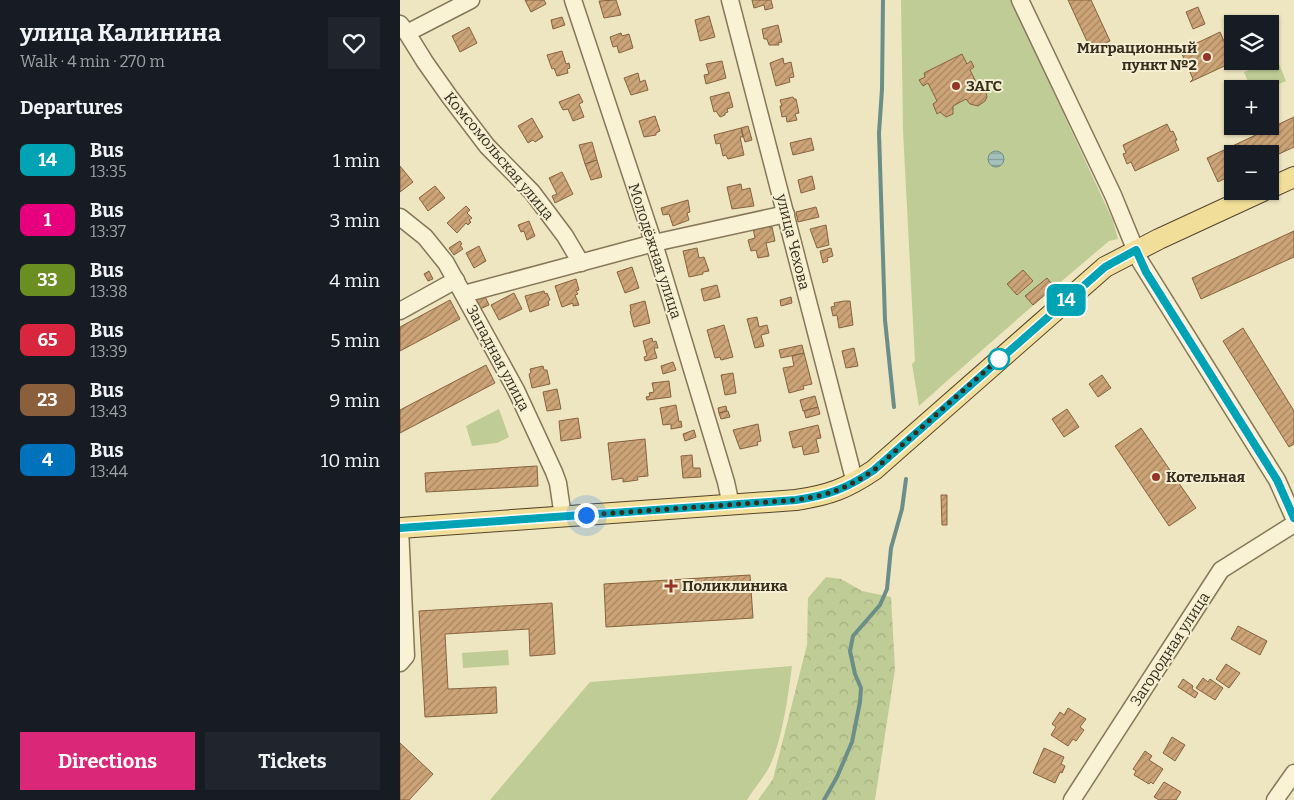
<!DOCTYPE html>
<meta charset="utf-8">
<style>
:root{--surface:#171b24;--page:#20242c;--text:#f1f3f6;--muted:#9ea1a6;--accent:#db2777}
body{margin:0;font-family:Bitter,serif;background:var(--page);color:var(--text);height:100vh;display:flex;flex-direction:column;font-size:19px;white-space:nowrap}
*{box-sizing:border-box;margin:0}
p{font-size:16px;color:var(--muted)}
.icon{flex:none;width:28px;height:28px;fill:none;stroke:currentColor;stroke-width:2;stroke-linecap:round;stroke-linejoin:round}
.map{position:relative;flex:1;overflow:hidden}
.drawer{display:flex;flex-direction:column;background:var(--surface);width:400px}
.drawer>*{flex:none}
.badge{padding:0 10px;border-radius:8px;font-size:18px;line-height:32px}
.tools{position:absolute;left:824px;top:15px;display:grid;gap:10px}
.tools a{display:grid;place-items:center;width:55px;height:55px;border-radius:0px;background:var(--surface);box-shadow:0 1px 4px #0004;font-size:25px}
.you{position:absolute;width:25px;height:25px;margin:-12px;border:4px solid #fff;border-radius:50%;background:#1a73e8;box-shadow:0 0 0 8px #1a73e833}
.map>.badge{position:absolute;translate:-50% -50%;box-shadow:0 0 0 2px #fff}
h2{padding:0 20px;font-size:19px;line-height:45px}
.round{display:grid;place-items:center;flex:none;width:52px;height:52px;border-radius:0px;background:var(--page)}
.overview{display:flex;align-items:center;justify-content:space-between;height:85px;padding:0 20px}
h1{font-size:24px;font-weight:700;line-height:38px}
.button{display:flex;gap:10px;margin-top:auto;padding:10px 20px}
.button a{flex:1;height:58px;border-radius:0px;background:var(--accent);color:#fff;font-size:20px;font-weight:700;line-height:58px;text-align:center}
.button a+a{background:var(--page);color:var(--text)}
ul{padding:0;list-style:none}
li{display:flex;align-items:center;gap:15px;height:60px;padding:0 20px}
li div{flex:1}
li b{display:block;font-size:19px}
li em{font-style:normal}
li .badge{min-width:55px;font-weight:700;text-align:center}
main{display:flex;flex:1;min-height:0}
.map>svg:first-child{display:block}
</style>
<main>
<section class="drawer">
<div class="overview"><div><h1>улица Калинина</h1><p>Walk · 4 min · 270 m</p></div><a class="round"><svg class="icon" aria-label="heart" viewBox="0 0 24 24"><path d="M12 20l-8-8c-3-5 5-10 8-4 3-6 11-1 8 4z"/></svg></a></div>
<h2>Departures</h2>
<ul>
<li><span class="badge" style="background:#00a3b4;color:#fff">14</span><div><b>Bus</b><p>13:35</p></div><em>1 min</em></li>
<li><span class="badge" style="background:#e6007e;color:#fff">1</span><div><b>Bus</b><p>13:37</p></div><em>3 min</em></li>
<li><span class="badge" style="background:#6b8e23;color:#fff">33</span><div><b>Bus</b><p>13:38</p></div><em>4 min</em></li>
<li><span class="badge" style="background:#d7263d;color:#fff">65</span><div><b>Bus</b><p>13:39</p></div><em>5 min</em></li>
<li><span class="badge" style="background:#8b5e3c;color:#fff">23</span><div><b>Bus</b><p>13:43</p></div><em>9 min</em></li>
<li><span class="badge" style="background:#0072bc;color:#fff">4</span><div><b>Bus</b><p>13:44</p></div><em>10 min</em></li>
</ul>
<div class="button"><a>Directions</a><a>Tickets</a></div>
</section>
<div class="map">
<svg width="894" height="800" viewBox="0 0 894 800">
<defs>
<pattern id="forest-crowns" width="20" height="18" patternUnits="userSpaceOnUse" patternTransform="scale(1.25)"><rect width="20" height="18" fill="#bfcc95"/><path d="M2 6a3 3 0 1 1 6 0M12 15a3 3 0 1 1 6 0" fill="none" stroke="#a5af80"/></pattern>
<pattern id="water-rules" width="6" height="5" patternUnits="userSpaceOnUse" patternTransform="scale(1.25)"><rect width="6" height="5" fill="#a4c0bb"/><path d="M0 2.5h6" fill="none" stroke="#869c97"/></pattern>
<pattern id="building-hatch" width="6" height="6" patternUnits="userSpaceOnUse" patternTransform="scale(1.25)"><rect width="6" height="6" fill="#cca477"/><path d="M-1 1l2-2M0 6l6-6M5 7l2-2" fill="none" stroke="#a68661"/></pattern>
</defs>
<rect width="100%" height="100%" fill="#eee5c1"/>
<polygon fill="url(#forest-crowns)" points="426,577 441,579 462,591 491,597 495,669 475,800 358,800 373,779 407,645 408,598"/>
<g fill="#bfcc95">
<path d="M 501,0 L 611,0 L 713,221 L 718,239 L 709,241 C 645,295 581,350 519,406 L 512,364 L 515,361 L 503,130 Z"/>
<polygon points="877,59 886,81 866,89 851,89 844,72"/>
<polygon points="99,409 109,437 97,443 72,446 66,426"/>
<polygon points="108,650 109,665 63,668 62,653"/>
<path d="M 392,666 C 388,696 382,745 367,771 C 361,781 353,790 347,800 L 90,800 L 190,682 Z"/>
</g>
<circle fill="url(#water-rules)" stroke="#6b8e89" cx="596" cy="159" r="8"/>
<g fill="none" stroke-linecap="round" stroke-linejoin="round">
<g stroke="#6b8e89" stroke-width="4">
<polyline points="483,0 482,89 479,133 485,320 494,407"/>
<polyline points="424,800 437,777 452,742 460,702 461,688 455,674 450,651 453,636 480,605 487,589 491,548 502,509 506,479"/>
</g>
</g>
<g fill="url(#building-hatch)" stroke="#86633f">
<polygon points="125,0 144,0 146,4 131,12"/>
<polygon points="216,0 221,15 204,18 199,1"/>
<polygon points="352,0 371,0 373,8 365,10 364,5 354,8"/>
<polygon points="668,0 691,0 710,41 691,50"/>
<polygon points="798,7 805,24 793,29 786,12"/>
<polygon points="309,16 315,37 300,41 295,20"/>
<polygon points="162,17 165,25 153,29 151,20"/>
<polygon points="378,25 382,42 378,43 379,45 369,45 367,39 364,39 362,29"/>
<polygon points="69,27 77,43 60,52 52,36"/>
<polygon points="820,32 833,62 790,82 793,79 781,52 776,53"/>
<polygon points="221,33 222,36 229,34 233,48 219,53 217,46 213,47 210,37"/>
<polygon points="162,51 166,64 169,63 170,68 167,69 168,73 157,76 154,68 152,69 147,55"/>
<polygon points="562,54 567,64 571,61 574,67 570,70 577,84 585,89 587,97 585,101 578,106 570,104 566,99 553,106 553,114 546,117 540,112 537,114 533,104 537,101 528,83 523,86 519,80 525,77 524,73"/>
<polygon points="383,58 384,64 391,62 394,77 389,78 390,82 376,86 370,63"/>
<polygon points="322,61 326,78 306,84 304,75 309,74 306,64"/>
<polygon points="238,73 240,82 245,80 248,90 231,95 224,78"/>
<polygon points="329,92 333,107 327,109 328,112 325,113 325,115 320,117 316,111 314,112 310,97"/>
<polygon points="179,94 183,102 179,104 184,117 173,121 168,109 163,110 159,102"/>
<polygon points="393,97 394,99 396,99 399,113 395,114 397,120 387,122 386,116 382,117 380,106 382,106 380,100"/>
<polygon points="255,116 260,131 256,133 256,135 244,137 239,121"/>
<polygon points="894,117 894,147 870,158 870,154 832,154 832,175 818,182 807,158"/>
<polygon points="132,118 143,137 135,142 133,140 128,143 118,126"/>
<polygon points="767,124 771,132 773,131 777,140 775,141 779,150 735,171 731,162 727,164 723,154 726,153 723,145"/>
<polygon points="348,126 352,140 345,142 341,128"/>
<polygon points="341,128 343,137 340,137 344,155 328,159 326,155 323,156 320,143 316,144 314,135"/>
<polygon points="411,138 414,150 393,155 390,143"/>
<polygon points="192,142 197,160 185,164 179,145"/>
<polygon points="197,160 202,177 191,180 185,164"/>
<polygon points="0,166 13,182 0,192"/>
<polygon points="162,172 173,194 155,203 152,196 157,194 149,178"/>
<polygon points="412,176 415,189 401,193 398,180"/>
<polygon points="341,184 342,190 350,188 354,206 332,209 327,187"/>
<polygon points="35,186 45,198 28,211 19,198"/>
<polygon points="288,200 290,212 287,213 289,220 273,226 269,214 263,215 261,208"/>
<polygon points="66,206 70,210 67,213 72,218 69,220 71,222 68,225 66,223 57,233 47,223"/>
<polygon points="416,207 419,217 398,222 396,212"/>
<polygon points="129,221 135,236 127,240 124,231 121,232 118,225"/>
<polygon points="369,225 370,228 372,227 375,241 366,243 369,256 358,258 356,250 351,251 348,240 355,238 353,228"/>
<polygon points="426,225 429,245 417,248 410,229"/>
<polygon points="894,231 894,257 801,299 792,278"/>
<polygon points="60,241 62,244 60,245 63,249 54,255 49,248"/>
<polygon points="79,246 86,261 74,268 66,253"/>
<polygon points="297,248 299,258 304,257 309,271 303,272 303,274 289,277 283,251"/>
<polygon points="431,248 433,256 427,258 428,261 423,263 420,251"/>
<polygon points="232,267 239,288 225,293 217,272"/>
<polygon points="623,270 633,281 617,295 607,284"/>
<polygon points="29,271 33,279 28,281 24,274"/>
<polygon points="647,278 654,287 633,305 625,296"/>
<polygon points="176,279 179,290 176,291 178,294 175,295 179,305 173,306 173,303 162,307 155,286"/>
<polygon points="317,285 320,297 304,301 301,289"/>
<polygon points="144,291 145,294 147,293 150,300 148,301 149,305 130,312 125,296"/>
<polygon points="83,292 89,305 80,309 75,298"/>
<polygon points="114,293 122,309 99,320 91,305"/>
<polygon points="391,297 392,303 381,306 380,300"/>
<polygon points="50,300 60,319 0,351 0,327"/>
<polygon points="245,301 250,323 234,327 230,311 231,311 230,305"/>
<polygon points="444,301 450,301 453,325 439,328 437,315 433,316 431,307 435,306 434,303"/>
<polygon points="357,317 359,327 367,325 369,333 361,335 364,346 355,348 347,319"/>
<polygon points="324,325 333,357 321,360 320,357 315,358 307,330"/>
<polygon points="843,328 894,411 894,444 889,447 823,341"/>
<polygon points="252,338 253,342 256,341 258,348 254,348 257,358 245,361 244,357 247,356 243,341"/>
<polygon points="402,345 404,353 381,358 379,350"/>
<polygon points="454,348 458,366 446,368 442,351"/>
<polygon points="404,353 412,384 403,386 404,389 389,393 383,368 394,366 392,356"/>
<polygon points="273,362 276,370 263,374 261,366"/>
<polygon points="86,365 95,383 0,433 0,410"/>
<polygon points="143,366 144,370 147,370 150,384 132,388 129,374 131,373 130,369"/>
<polygon points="333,373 336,393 325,395 321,375"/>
<polygon points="702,375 711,388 698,397 689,384"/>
<polygon points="269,381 271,397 247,400 246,397 250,396 249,393 254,392 252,383"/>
<polygon points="157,389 161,409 147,411 143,392"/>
<polygon points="415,396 418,407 403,411 400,400"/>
<polygon points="276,405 279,422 281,421 282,427 271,429 271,424 263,425 260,408"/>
<polygon points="326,406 327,411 319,413 318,408"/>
<polygon points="418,407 420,414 406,418 404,411"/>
<polygon points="667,409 679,427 664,437 652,419"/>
<polygon points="328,411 330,417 321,419 319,413"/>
<polygon points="178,418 181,438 161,441 159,421"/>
<polygon points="358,424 361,441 357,442 358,445 340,449 333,430"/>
<polygon points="418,425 421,438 416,439 419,452 404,455 402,446 393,448 389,432"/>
<polygon points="741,428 796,508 769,526 715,446"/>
<polygon points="294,430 296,437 285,441 283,434"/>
<polygon points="245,439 248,476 237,477 238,480 223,482 223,478 212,480 208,443"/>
<polygon points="292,455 293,468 300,468 301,477 283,478 281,456"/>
<polygon points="137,466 138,486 26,492 25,473"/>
<polygon points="541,495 547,495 547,525 542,525"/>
<polygon points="350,575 353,618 206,627 204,584"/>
<polygon points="152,603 155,654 130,656 129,629 45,634 48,689 96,687 97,713 25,717 19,611"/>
<polygon points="838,626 867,641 860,655 831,639"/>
<polygon points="826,664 840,673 829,688 816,679"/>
<polygon points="803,678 808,682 810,679 823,688 815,700 796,688"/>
<polygon points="783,679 793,686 792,689 798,693 795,698 778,687"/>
<polygon points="668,708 686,719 680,727 684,730 676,741 673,739 668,746 651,735 656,727 652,724 660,712 664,715"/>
<polygon points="772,737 785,745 775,761 763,753"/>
<polygon points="0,743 33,774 9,800 0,800"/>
<polygon points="644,748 664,757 661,764 665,766 662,773 660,772 655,783 633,773"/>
<polygon points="745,751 752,756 749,760 763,769 753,784 751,782 749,784 734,775 736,771 733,769"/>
<polygon points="764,782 781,792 776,800 759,800 754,797"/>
</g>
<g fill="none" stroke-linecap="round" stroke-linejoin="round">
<g stroke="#877759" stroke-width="19">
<g id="minor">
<polyline points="173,0 256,250 326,482 331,505"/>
<polyline points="330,0 455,483"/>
<polyline points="620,0 713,195 740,261 877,480 894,518"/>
<polyline points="0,24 7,33 25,62 49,96 87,146 132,192 165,236 181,263"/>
<polyline points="7,33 71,0"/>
<polyline points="0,217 25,237 46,263 116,390 154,472 158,483 163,517"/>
<polyline points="64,294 254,243 386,214"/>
<polyline points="0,311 56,280"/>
<polyline points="0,663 6,656 0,528"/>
<polyline points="672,800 821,570 894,524"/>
<polyline points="875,800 894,773"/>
</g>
</g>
<g stroke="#55442d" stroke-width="22">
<g id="major">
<polyline points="870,188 894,177"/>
<path d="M 0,528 L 396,500 C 429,495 446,489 474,470 L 705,267 L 759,239 L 863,191"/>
</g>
</g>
<use href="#minor" stroke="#f9f2d4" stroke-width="16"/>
<use href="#major" stroke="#f1df99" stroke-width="20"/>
</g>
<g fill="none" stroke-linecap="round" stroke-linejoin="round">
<g stroke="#fff" stroke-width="11">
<path id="line" d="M 0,528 L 396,500 C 429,495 446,489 474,470 L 705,267 L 736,250 L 746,272 L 877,480 L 894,518"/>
</g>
<use href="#line" stroke="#00a3b4" stroke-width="8"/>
<path stroke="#372c1d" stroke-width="5" stroke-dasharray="0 9" d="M 186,515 L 396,500 C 429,495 446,489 474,470 L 602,356 L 599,359"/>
</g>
<g fill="#963429" stroke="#f5efd1" stroke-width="2">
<circle cx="807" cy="57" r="5"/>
<circle cx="556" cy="86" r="5"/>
<circle cx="756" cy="477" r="5"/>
<path d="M268.5 578.5h5v5h5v5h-5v5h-5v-5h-5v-5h5z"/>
</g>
<circle fill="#fff" stroke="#00a3b4" stroke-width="2.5" cx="599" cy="359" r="10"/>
<g text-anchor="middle" stroke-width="4" stroke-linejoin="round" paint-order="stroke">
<g font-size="15" font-weight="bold" fill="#372c1d" stroke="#f5efd1" text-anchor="start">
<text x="797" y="53" text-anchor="end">Миграционный<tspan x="797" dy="17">пункт №2</tspan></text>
<text x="566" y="91">ЗАГС</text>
<text x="766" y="482">Котельная</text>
<text x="282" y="591">Поликлиника</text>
</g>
<g font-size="15" fill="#372c1d" stroke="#f5efd1">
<text transform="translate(99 156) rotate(50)" y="5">Комсомольская улица</text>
<text transform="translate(393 242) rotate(76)" y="5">улица Чехова</text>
<text transform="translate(255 251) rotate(72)" y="5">Молодёжная улица</text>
<text transform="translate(98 358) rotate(62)" y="5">Западная улица</text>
<text transform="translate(770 649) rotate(-57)" y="5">Загородная улица</text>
</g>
</g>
</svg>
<div class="tools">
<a><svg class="icon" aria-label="layers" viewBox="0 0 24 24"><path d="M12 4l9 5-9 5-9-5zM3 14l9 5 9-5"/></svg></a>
<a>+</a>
<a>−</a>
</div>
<div class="you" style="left:186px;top:515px"></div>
<b class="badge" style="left:666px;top:300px;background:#00a3b4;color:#fff">14</b>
</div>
</main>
